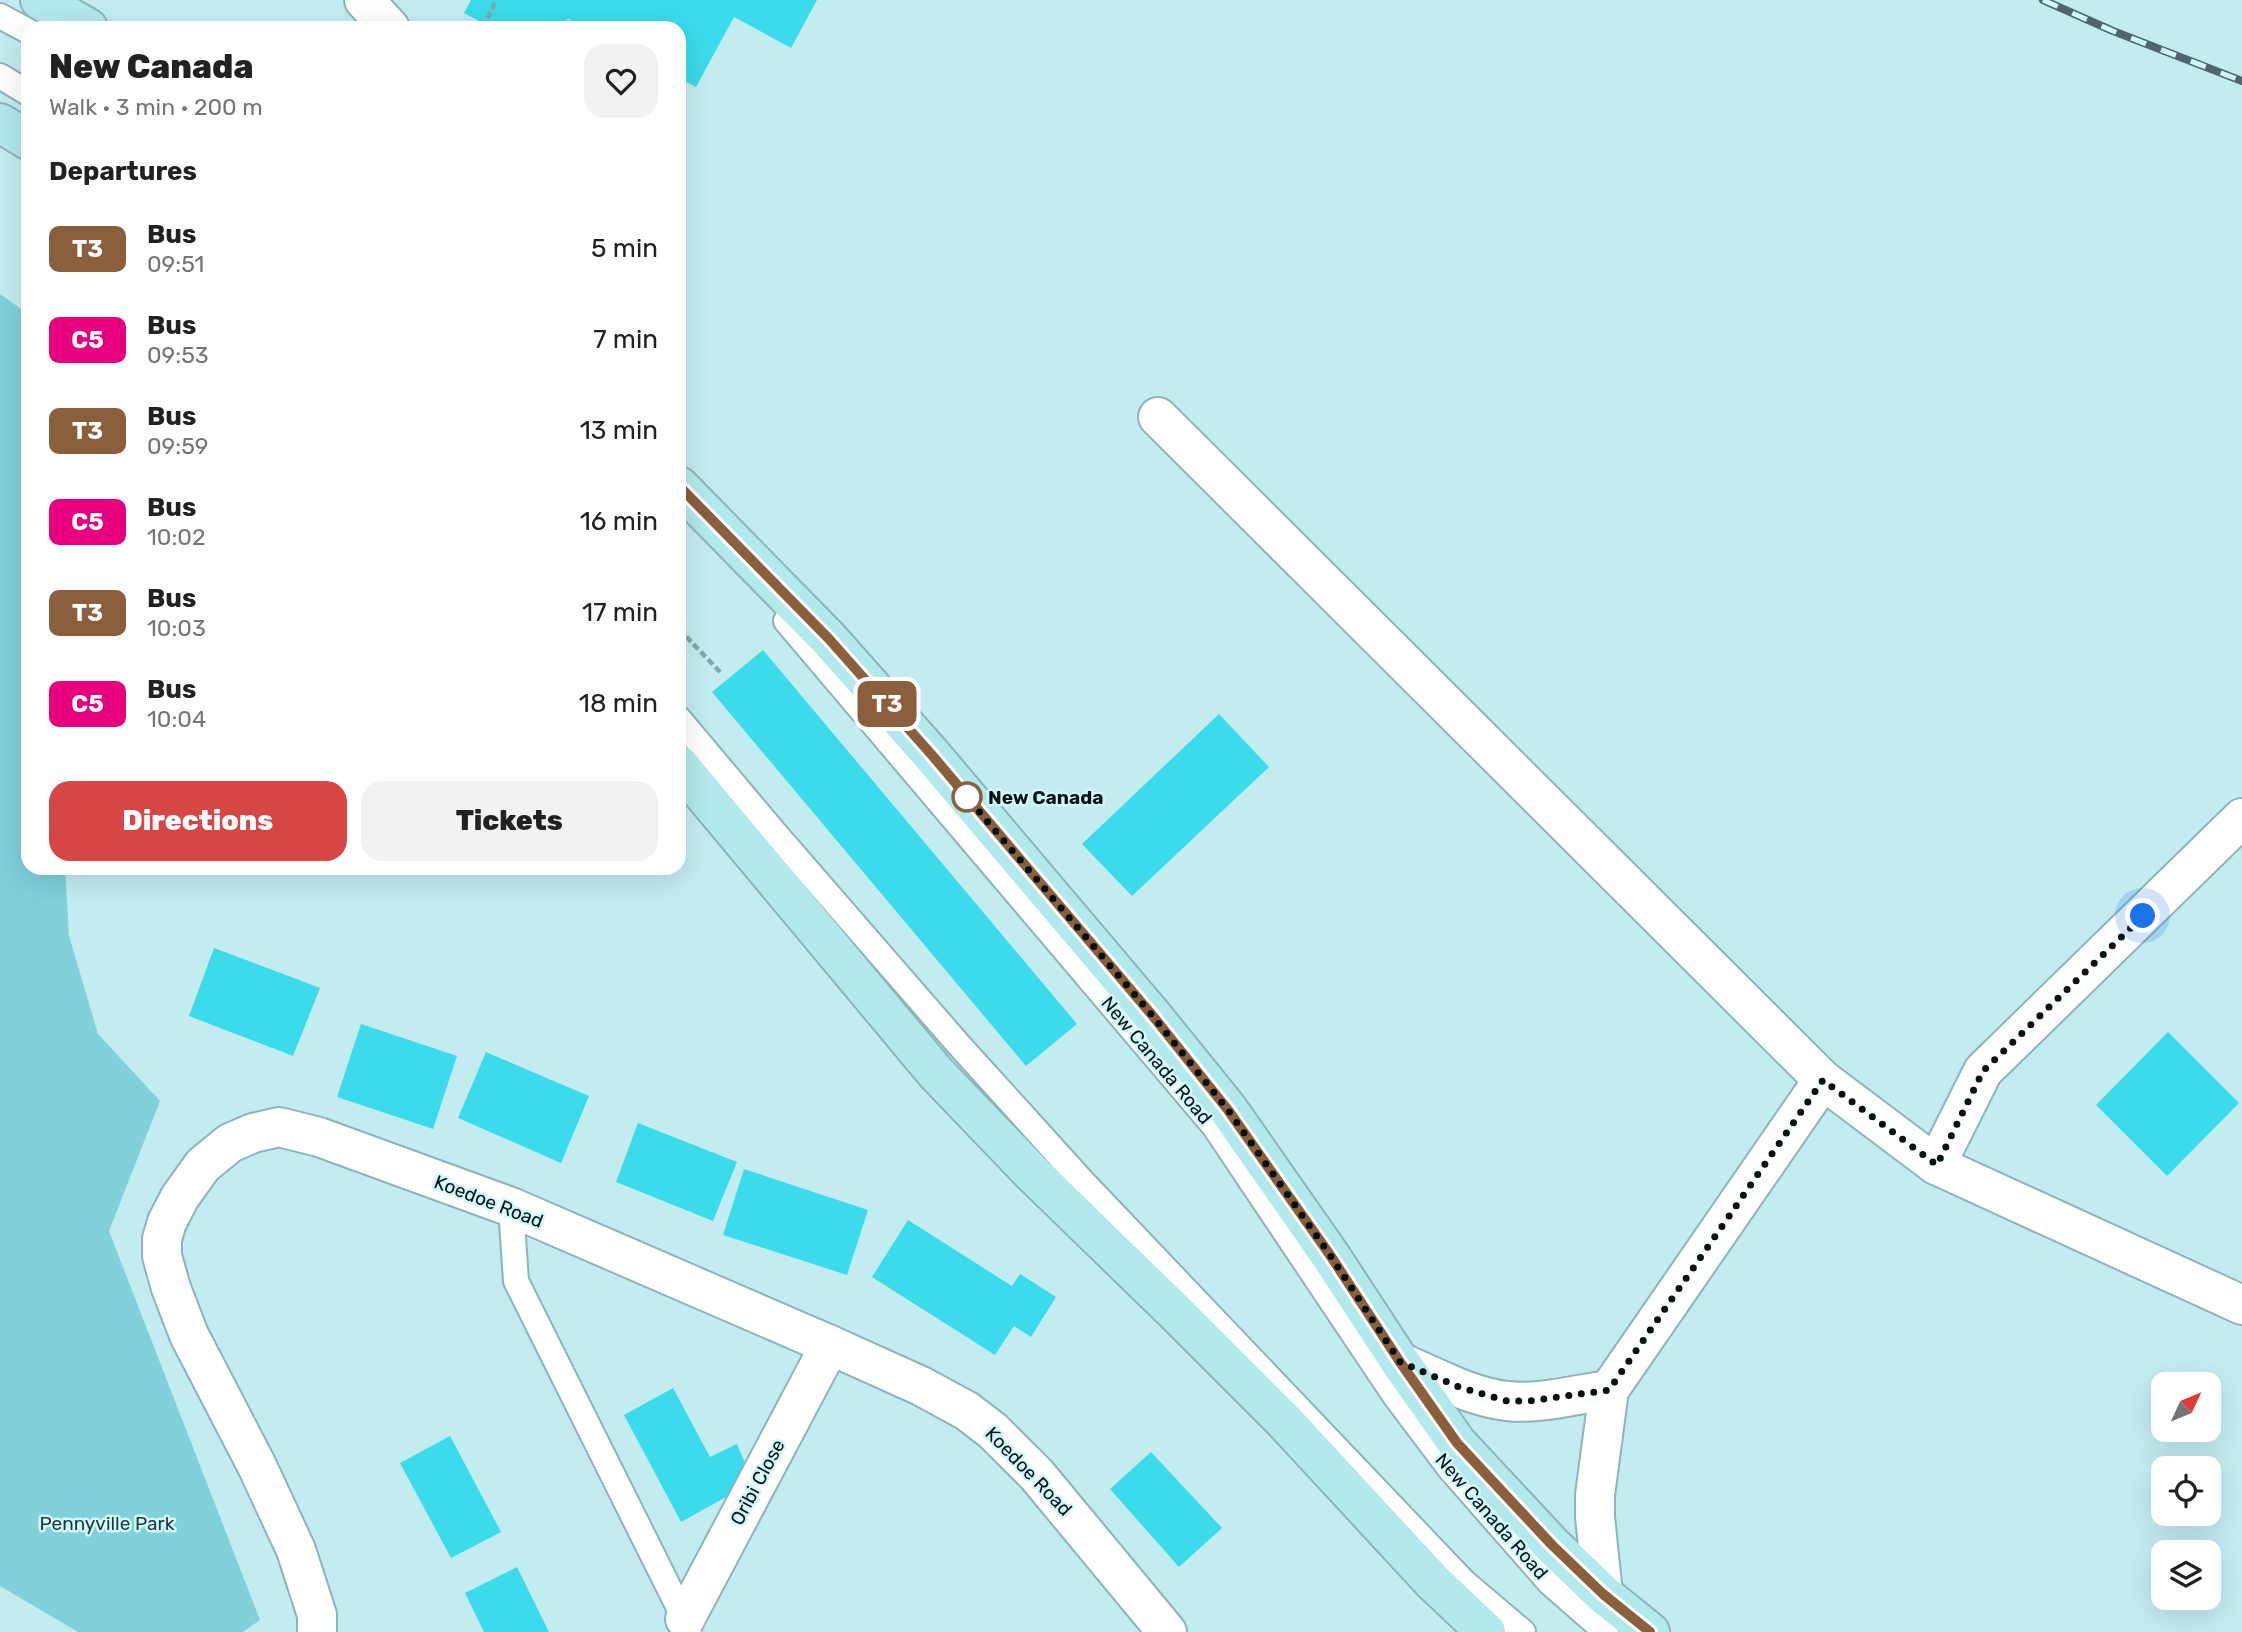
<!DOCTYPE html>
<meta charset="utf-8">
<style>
:root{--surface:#fff;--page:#f2f2f2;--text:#202124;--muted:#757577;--accent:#d54644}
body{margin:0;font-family:Rubik,sans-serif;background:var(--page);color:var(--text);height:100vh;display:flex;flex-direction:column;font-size:26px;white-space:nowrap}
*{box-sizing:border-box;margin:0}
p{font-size:23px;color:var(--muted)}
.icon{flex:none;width:38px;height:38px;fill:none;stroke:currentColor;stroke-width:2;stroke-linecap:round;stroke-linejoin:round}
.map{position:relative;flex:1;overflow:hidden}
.drawer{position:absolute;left:21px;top:21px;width:665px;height:854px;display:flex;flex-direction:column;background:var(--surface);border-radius:21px;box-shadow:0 7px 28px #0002}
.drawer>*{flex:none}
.badge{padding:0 14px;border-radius:10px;font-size:24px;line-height:46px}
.needle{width:46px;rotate:46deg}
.buttons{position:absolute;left:2151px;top:1372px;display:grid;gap:14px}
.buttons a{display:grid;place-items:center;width:70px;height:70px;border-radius:14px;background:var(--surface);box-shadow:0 7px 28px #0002;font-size:35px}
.you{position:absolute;width:35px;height:35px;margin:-18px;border:5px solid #fff;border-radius:50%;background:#1a73e8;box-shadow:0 0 0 10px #1a73e833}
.map>.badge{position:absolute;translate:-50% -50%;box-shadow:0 0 0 4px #fff}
h2{padding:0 28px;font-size:26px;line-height:63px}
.round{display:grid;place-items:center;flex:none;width:74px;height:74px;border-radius:21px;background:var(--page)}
.summary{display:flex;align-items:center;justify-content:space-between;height:119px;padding:0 28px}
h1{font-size:33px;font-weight:800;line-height:52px}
.button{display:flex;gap:14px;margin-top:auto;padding:14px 28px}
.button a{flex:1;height:80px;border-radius:21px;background:var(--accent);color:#fff;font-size:28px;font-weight:800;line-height:80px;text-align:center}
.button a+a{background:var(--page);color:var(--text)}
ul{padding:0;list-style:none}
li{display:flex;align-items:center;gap:21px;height:91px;padding:0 28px}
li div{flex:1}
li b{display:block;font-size:26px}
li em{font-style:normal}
li .badge{min-width:77px;font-weight:700;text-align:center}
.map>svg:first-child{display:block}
</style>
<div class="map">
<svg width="2242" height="1632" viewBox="0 0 2242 1632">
<rect width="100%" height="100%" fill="#c3ecf1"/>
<polygon fill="#80d1da" points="0,294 28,314 28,868 65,868 69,936 98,1034 160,1101 109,1231 260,1620 243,1632 78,1632 0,1586"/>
<g fill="#3bdbeb">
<polygon points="471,0 817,0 791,48 734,17 696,87 679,78 679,28 585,28 568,19 563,28 492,28 464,13"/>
<polygon points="763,650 1077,1024 1026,1066 712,692"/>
<polygon points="1219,714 1269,767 1132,896 1082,844"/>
<polygon points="214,948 320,988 293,1056 189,1016"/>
<polygon points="361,1024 457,1056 433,1129 337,1097"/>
<polygon points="2168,1032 2239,1103 2167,1176 2096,1105"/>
<polygon points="486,1052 589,1096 561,1163 458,1118"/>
<polygon points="638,1123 737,1162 713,1221 616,1182"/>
<polygon points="744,1169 868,1210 847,1275 723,1235"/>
<polygon points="908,1220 1012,1286 1020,1274 1056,1297 1031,1337 1014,1326 995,1355 872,1277"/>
<polygon points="673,1388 710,1457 737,1444 753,1482 681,1522 624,1415"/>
<polygon points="450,1436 501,1532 451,1558 400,1463"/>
<polygon points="1151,1452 1222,1528 1179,1567 1110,1489"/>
<polygon points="517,1567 549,1632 484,1632 465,1593"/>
</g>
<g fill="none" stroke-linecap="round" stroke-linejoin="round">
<g stroke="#8db4b9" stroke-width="28">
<g id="lane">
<polyline points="0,16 28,31"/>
<polyline points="0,76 28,93"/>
<polyline points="786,621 1214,1126 1395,1396 1450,1469 1550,1583 1606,1632"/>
<polyline points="679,719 774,832 959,1045 1083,1182 1464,1582 1523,1632"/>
<polyline points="511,1207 516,1281 689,1628"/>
</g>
</g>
<g stroke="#8db4b9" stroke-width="42">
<g id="street">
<polyline points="364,0 390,28"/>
<polyline points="1158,417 1823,1080 1936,1165 2242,1305"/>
<polyline points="1936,1165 1983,1071 2242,818"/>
<path d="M 1400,1362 C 1433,1376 1470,1397 1507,1401 C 1539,1405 1576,1394 1609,1390"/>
<polyline points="1603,1594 1595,1517 1595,1495 1609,1390 1823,1080"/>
<polyline points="685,1619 830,1345"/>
<polyline points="317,1632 317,1615 296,1550 257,1466 189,1335 171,1288 162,1256 162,1239 167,1222 180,1197 203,1165 230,1143 253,1133 279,1127 319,1137 511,1207 830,1345 921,1386 967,1411 993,1431 1037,1475 1167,1632"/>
</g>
</g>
<g stroke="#8db4b9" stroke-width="42">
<g id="secondary">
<polyline points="40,0 88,28"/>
<polyline points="0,123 28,140"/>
<polyline points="679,486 829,639 931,754 1152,1015 1228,1109 1330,1255 1400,1362 1457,1443 1552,1545 1603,1594 1650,1632"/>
<polyline points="679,765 936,1073 1031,1172 1173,1310 1284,1421 1433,1582 1486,1632"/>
</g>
</g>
<g stroke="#85a5a9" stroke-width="4.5" stroke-dasharray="7 3.5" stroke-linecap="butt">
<polyline points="483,28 496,0"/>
<polyline points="679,629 721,673"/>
</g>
<use href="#lane" stroke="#fff" stroke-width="24"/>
<use href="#street" stroke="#fff" stroke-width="38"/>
<use href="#secondary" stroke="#b2e9ed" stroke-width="38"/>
<g stroke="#4e666a" stroke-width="8">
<polyline id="rail" points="2043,0 2113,31 2242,81"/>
</g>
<use href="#rail" stroke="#d0f9fe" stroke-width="5" stroke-dasharray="16" stroke-linecap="butt"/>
</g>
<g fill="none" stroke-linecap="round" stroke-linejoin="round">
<g stroke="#fff" stroke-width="16">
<polyline id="line" points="679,486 829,639 931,754 1152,1015 1228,1110 1330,1255 1400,1362 1457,1443 1552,1545 1603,1594 1650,1632"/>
</g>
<use href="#line" stroke="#8b5e3c" stroke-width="10"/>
<polyline stroke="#041214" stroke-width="7" stroke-dasharray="0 12.6" points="967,797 965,795 1152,1015 1228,1110 1330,1255 1400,1362 1459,1387 1507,1401 1530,1401 1609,1390 1823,1080 1937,1165 1983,1071 2143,916"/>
</g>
<circle fill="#fff" stroke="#8b5e3c" stroke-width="3.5" cx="967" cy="797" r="14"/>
<g text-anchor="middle" stroke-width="5" stroke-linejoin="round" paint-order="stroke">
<g font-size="19" font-weight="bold" fill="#041214" stroke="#d0f9fe" text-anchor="start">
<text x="988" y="804">New Canada</text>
</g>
<g font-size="19" fill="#041214" stroke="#d0f9fe">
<text transform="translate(1157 1060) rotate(50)" y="7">New Canada Road</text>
<text transform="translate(489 1201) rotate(21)" y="7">Koedoe Road</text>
<text transform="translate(1029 1471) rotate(46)" y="7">Koedoe Road</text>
<text transform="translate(757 1482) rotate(-62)" y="7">Oribi Close</text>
<text transform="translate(1492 1516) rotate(49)" y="7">New Canada Road</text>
</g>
<g font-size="19" fill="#1c3639" stroke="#d0f9fe">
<text x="107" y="1530">Pennyville Park</text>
</g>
</g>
</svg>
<div class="buttons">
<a><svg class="needle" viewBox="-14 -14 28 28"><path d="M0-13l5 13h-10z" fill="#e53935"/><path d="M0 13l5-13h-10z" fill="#757577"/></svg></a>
<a><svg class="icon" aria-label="locate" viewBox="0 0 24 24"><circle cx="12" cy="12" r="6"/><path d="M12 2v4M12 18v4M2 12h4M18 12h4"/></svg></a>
<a><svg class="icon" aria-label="layers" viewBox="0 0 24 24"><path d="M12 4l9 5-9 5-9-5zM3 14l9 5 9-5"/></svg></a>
</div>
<div class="you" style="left:2143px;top:916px"></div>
<b class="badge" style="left:887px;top:704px;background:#8b5e3c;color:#fff">T3</b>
<section class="drawer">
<div class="summary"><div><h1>New Canada</h1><p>Walk · 3 min · 200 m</p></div><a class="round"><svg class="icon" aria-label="heart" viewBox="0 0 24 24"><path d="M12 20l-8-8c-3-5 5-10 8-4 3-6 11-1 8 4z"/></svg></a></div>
<h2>Departures</h2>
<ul>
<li><span class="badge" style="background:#8b5e3c;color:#fff">T3</span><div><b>Bus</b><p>09:51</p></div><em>5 min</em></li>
<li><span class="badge" style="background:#e6007e;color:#fff">C5</span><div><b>Bus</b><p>09:53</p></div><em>7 min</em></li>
<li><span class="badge" style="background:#8b5e3c;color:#fff">T3</span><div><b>Bus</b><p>09:59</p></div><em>13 min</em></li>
<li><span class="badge" style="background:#e6007e;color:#fff">C5</span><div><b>Bus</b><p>10:02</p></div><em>16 min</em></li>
<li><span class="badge" style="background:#8b5e3c;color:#fff">T3</span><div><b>Bus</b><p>10:03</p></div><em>17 min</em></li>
<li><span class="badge" style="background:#e6007e;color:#fff">C5</span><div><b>Bus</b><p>10:04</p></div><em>18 min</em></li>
</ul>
<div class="button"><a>Directions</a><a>Tickets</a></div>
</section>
</div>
